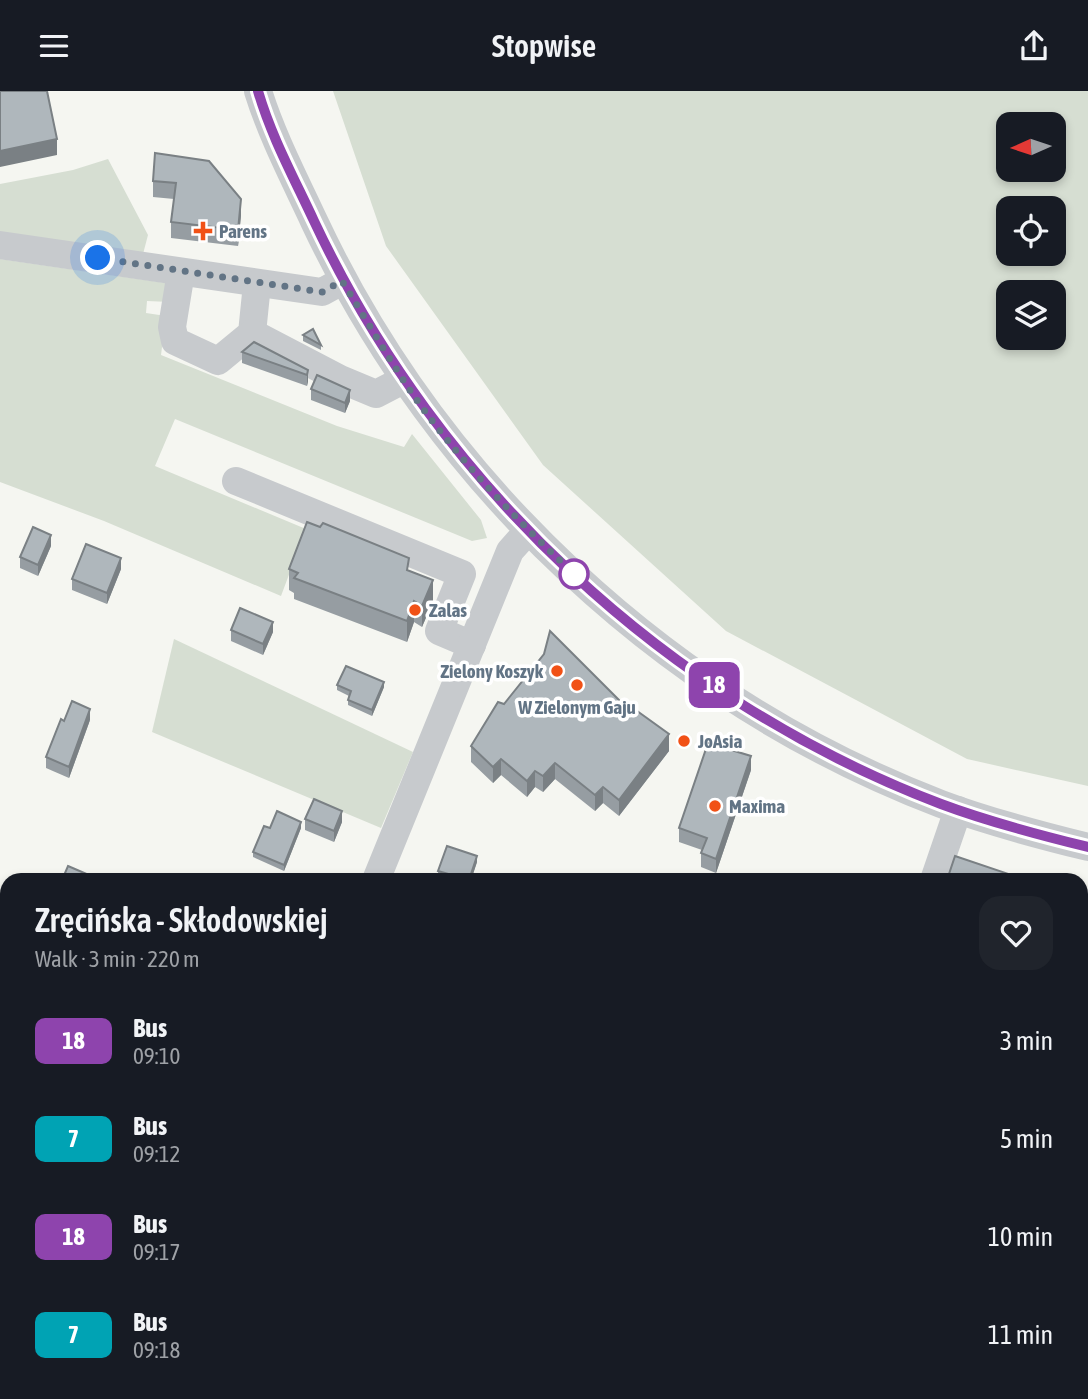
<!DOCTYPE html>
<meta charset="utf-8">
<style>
:root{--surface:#171b24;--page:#20242c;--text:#f1f3f6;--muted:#9ea1a6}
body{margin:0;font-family:"Asap Condensed",sans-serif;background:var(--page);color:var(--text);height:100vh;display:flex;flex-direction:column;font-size:26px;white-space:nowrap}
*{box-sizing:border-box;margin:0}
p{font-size:23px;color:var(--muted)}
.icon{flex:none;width:38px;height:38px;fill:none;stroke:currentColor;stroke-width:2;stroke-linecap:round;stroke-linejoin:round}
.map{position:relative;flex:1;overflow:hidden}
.panel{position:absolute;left:0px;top:782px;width:1088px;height:527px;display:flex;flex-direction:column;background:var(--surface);border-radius:21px 21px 0 0;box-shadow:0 4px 10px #0003}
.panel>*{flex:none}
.badge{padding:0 14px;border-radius:10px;font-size:24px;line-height:46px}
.needle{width:46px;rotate:267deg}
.buttons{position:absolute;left:996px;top:21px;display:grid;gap:14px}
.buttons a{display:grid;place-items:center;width:70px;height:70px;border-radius:14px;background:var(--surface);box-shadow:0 4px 10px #0003;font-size:35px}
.you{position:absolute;width:35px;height:35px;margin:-18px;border:5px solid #fff;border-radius:50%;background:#1a73e8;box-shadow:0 0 0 10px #1a73e833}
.map>.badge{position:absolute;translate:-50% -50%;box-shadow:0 0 0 4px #fff}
.round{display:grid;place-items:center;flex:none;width:74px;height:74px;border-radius:21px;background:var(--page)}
.head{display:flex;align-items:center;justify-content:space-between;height:119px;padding:0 35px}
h1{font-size:33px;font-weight:600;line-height:52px}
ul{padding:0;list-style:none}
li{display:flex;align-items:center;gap:21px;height:98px;padding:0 35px}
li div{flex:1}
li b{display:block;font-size:26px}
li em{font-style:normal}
li .badge{min-width:77px;font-weight:700;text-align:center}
header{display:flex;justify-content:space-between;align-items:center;height:91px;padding:0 35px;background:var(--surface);font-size:32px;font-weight:600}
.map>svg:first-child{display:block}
</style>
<header><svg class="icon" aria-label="menu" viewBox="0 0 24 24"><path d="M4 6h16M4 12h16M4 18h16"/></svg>Stopwise<svg class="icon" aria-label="share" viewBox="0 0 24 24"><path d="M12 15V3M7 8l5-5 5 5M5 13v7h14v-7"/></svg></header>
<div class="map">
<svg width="1088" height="1308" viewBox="0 0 1088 1308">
<rect width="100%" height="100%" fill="#f5f6f1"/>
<g fill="#d6ded2" fill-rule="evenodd">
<path d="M 333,0 L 1088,0 L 1088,695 L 967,668 L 726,540 L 543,374 L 386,155 ZM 1008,33 L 1054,33 L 1054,79 L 1008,79 ZM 1008,117 L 1054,117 L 1054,163 L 1008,163 ZM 1054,201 L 1054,247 L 1008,247 L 1008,201 Z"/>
<polygon points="108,68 148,144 143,163 0,141 0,93 73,79"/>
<polygon points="0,168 173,193 170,211 147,210 146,222 166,225 161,264 337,335 404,356 412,343 481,429 487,447 472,450 175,328 155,375 306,438 281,505 104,430 0,391"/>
<polygon points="174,548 413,661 381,737 152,641"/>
<polygon points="0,1003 7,1007 7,1043 0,1038"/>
<polygon points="1082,1120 1088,1122 1088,1308 1064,1308 1041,1302 1082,1302"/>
<polygon points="211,1302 310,1302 308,1308 219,1308 210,1305"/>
<polygon points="426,1302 483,1302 497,1308 424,1308"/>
<polygon points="517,1302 616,1302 614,1308 531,1308"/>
<polygon points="904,1302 951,1302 973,1308 902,1308"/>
</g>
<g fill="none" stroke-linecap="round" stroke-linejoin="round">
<g stroke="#c7cacd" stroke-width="28">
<path d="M 258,0 C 272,45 294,87 314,130 C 438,394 667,608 941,713 C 989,731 1039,744 1088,756"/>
<polyline points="0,154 322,201 342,190"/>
<polyline points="181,181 172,236 175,250 218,270 252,242 257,193"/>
<polyline points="252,242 340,288 376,303 403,289"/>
<polyline points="236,390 462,483 439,540 472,554"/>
<polyline points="376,789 510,460 528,440"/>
<polyline points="934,789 958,719"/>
<polyline points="1082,877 1088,875"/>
<polyline points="1082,933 1088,902"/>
<polyline points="0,1053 7,1058"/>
<polyline points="505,1302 519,1308"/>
<polyline points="194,1308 195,1302"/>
<polyline points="984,1308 986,1302"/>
</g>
</g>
<g fill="#969da2">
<polygon points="209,70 241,124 238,155 171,147 171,131 174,108 153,106 153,90"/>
<polygon points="303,244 321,254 321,259 303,250"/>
<polygon points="242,261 308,279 308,290 307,295 242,272"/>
<polygon points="311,298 350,310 345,322 311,309"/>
<polygon points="51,455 38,485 20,477 20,466"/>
<polygon points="121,478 107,513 72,499 72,488"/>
<polygon points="289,478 409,480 433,510 422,536 414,531 407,551 294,508 294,502 289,499"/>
<polygon points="231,539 273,541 263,564 231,550"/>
<polygon points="337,594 384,596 372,625 348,614 348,609 349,605 337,599"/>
<polygon points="504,613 669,660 619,725 603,712 595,720 555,688 543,701 535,696 527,706 501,684 493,692 471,671 471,655"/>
<polygon points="90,629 69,687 46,677 46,666"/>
<polygon points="751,679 716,782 701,776 701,762 702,759 679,751 679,737"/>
<polygon points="305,728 342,731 334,751 305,739"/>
<polygon points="270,737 301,737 284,780 253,766 253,761"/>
<polygon points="477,771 471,789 450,789 438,785 438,780"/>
</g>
<g fill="#7a8084">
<polygon points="57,48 57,64 0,76 0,60"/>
<polygon points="241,108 241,124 238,155 238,139"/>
<polygon points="308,279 308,290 307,295 307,284"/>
<polygon points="350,299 350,310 345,322 345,312"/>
<polygon points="51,444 51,455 38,485 38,474"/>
<polygon points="121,467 121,478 107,513 107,502"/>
<polygon points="433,489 433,510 422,536 422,515"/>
<polygon points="414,510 414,531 407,551 407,530"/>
<polygon points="273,531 273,541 263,564 263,553"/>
<polygon points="384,591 384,596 372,625 372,619"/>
<polygon points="90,618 90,629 69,687 69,676"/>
<polygon points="669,643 669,660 619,725 619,709"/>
<polygon points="751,665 751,679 716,782 716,768"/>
<polygon points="501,668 501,684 493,692 493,676"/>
<polygon points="555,672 555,688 543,701 543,685"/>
<polygon points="535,680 535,696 527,706 527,690"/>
<polygon points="603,696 603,712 595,720 595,704"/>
<polygon points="342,720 342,731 334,751 334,740"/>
<polygon points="301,731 301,737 284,780 284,774"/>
<polygon points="477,765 477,771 471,789 469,789"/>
<polygon points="7,906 7,911 2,920 2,915"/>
</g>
<g fill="#afb7bc" stroke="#7a8084" stroke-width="2">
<polygon points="0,0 47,0 57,48 0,60"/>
<polygon points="155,62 209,70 241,108 238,139 171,131 176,92 153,90"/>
<polygon points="313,238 321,254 303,244"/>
<polygon points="254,251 308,279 307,284 242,261"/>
<polygon points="317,284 350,299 345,312 311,298"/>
<polygon points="307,431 320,436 323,432 409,467 407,479 433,489 422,515 414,510 407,530 294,487 298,482 289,478"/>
<polygon points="33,436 51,444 38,474 20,466"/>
<polygon points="86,453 121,467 107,502 72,488"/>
<polygon points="240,517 273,531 263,553 231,539"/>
<polygon points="550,540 624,614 626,612 669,643 619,709 603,696 595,704 555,672 543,685 535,680 527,690 501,668 493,676 471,655 498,611 504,613 544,563"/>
<polygon points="346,575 384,591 372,619 348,609 351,600 337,594"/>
<polygon points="72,610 90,618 69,676 46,666 61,628 64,630"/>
<polygon points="708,652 751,665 716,768 701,762 707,747 679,737"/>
<polygon points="314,708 342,720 334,740 305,728"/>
<polygon points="277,720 301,731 284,774 253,761 264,735 270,737"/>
<polygon points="447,755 477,765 469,789 438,780"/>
<polygon points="955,765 1026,789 947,789"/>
<polygon points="68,775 96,787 95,789 62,789"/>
<polygon points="0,867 7,871 7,906 2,915 0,914"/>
<polygon points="24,1302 53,1302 63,1306 62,1308 21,1308"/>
<polygon points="111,1305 120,1308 110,1308"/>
</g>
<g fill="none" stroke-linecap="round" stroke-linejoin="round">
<g stroke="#fff" stroke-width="16">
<path id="line" d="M 258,0 C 271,45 294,87 314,130 C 438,394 667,609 941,713 C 989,731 1039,744 1088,756"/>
</g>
<use href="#line" stroke="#8e44ad" stroke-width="10"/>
<path stroke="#627485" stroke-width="7" stroke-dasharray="0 12.6" d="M 98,167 L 322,201 L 342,190 C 367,230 390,270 416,308 C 464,375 521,434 581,489 L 574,483"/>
</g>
<g fill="#f15116" stroke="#fff" stroke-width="2.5">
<path d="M199.5 129.5h7v7h7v7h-7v7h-7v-7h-7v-7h7z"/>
<circle cx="415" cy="519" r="7"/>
<circle cx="557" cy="580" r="7"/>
<circle cx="577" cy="594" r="7"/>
<circle cx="684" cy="650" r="7"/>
<circle cx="715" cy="715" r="7"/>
</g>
<circle fill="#fff" stroke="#8e44ad" stroke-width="3.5" cx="574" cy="483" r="14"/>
<g text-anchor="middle" stroke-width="7" stroke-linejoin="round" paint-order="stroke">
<g font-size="19" font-weight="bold" fill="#627485" stroke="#fff" text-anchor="start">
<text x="219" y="147">Parens</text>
<text x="429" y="526">Zalas</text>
<text x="543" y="587" text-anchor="end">Zielony Koszyk</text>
<text x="577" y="623" text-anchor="middle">W Zielonym Gaju</text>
<text x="698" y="657">JoAsia</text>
<text x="729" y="722">Maxima</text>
</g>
</g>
</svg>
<div class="buttons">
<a><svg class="needle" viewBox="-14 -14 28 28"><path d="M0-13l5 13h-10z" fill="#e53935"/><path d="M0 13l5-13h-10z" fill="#9ea1a6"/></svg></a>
<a><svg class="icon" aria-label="locate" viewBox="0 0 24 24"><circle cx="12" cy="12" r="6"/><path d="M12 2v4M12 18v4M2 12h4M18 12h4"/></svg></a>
<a><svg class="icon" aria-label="layers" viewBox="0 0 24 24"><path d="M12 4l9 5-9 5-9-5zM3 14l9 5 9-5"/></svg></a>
</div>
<div class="you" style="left:98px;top:167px"></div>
<b class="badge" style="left:714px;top:594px;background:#8e44ad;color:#fff">18</b>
<section class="panel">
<div class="head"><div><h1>Zręcińska - Skłodowskiej</h1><p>Walk · 3 min · 220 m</p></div><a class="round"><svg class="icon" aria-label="heart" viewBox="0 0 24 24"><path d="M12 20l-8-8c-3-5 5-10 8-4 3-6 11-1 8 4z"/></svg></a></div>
<ul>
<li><span class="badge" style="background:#8e44ad;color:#fff">18</span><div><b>Bus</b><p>09:10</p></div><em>3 min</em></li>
<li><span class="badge" style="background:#00a3b4;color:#fff">7</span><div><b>Bus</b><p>09:12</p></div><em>5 min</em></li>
<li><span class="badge" style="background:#8e44ad;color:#fff">18</span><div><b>Bus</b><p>09:17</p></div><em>10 min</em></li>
<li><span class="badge" style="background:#00a3b4;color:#fff">7</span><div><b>Bus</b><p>09:18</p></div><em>11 min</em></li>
</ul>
</section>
</div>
